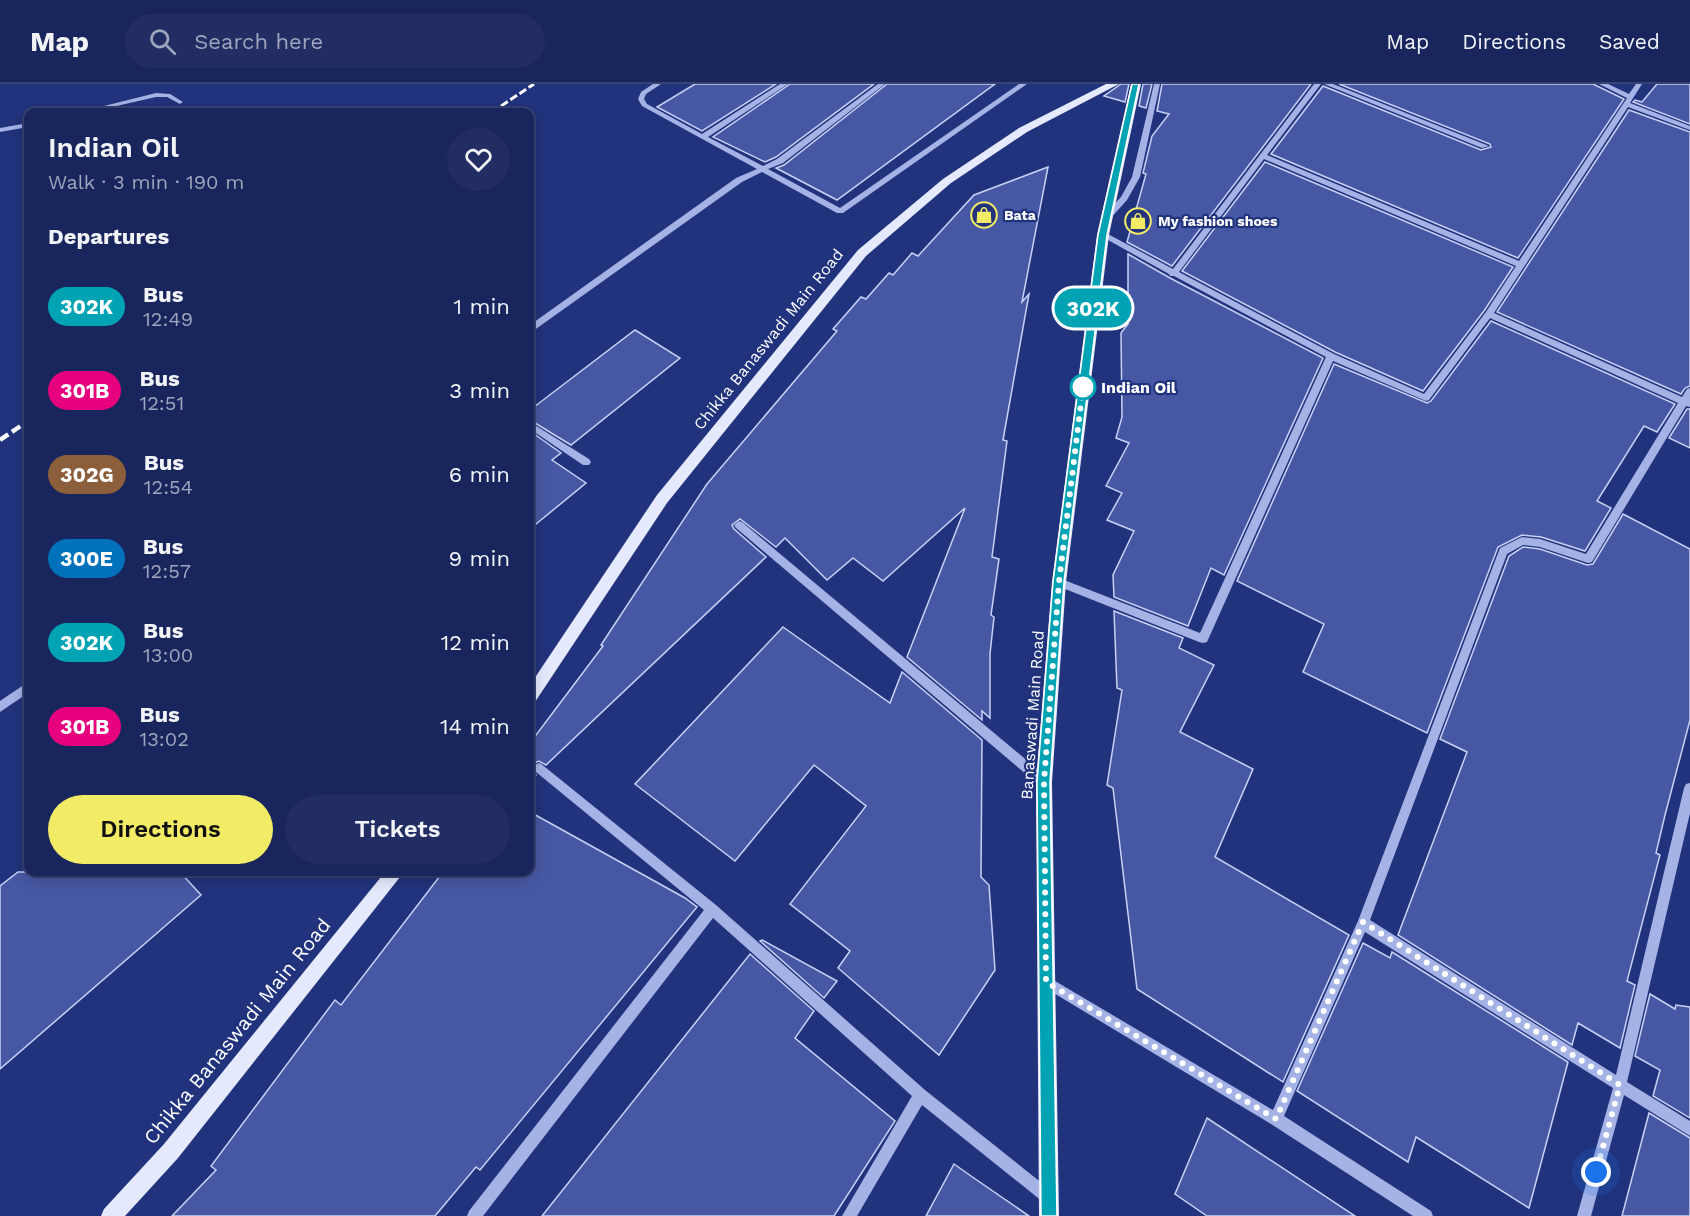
<!DOCTYPE html>
<meta charset="utf-8">
<style>
:root{--surface:#19265d;--page:#222e63;--text:#f1f3f6;--muted:#9fa5bc;--line:#374372;--accent:#f2eb66}
body{margin:0;font-family:"Work Sans",sans-serif;background:var(--page);color:var(--text);height:100vh;display:flex;flex-direction:column;font-size:22px;white-space:nowrap}
*{box-sizing:border-box;margin:0}
p{font-size:20px;color:var(--muted)}
.icon{flex:none;width:33px;height:33px;fill:none;stroke:currentColor;stroke-width:2;stroke-linecap:round;stroke-linejoin:round}
.map{position:relative;flex:1;overflow:hidden}
.side{position:absolute;left:24px;top:24px;width:510px;height:768px;display:flex;flex-direction:column;background:var(--surface);border-radius:12px;box-shadow:0 3px 15px #0003,0 0 0 2px var(--line)}
.side>*{flex:none}
.badge{padding:0 12px;border-radius:20px;font-size:21px;line-height:39px}
.you{position:absolute;width:30px;height:30px;margin:-15px;border:4px solid #fff;border-radius:50%;background:#1a73e8;box-shadow:0 0 0 9px #1a73e833}
.map>.badge{position:absolute;translate:-50% -50%;box-shadow:0 0 0 3px #fff}
h2{padding:0 24px;font-size:22px;line-height:54px}
.round{display:grid;place-items:center;flex:none;width:63px;height:63px;border-radius:32px;background:var(--page)}
.head{display:flex;align-items:center;justify-content:space-between;height:102px;padding:0 24px}
h1{font-size:28px;font-weight:600;line-height:45px}
.button{display:flex;gap:12px;margin-top:auto;padding:12px 24px}
.button a{flex:1;height:69px;border-radius:36px;background:var(--accent);color:#111;font-size:24px;font-weight:600;line-height:69px;text-align:center}
.button a+a{background:var(--page);color:var(--text)}
ul{padding:0;list-style:none}
li{display:flex;align-items:center;gap:18px;height:84px;padding:0 24px}
li div{flex:1}
li b{display:block;font-size:22px}
li em{font-style:normal}
li .badge{min-width:66px;font-weight:700;text-align:center}
header{display:flex;align-items:center;gap:36px;box-sizing:border-box;height:84px;padding:0 30px;background:var(--surface);border-bottom:2px solid var(--line)}
header strong{font-size:28px}
nav{display:flex;gap:33px;margin-inline-start:auto;font-size:21px}
.search{width:420px;height:54px;background:var(--page);display:flex;align-items:center;gap:15px;box-sizing:border-box;padding:0 21px;border-radius:33px;color:var(--muted);font-size:22px}
.map>svg:first-child{display:block}
</style>
<header>
<strong>Map</strong>
<div class="search"><svg class="icon" aria-label="search" viewBox="0 0 24 24"><circle cx="10" cy="10" r="6"/><path d="M15 15l6 6"/></svg>Search here</div>
<nav><a>Map</a><a>Directions</a><a>Saved</a></nav>
</header>
<div class="map">
<svg width="1690" height="1132" viewBox="0 0 1690 1132">
<rect width="100%" height="100%" fill="#21337c"/>
<g fill="#4658a3" stroke="#c8d1f5" stroke-width="1.5">
<polygon points="695,0 776,0 702,47 657,23"/>
<polygon points="790,0 874,0 776,73 765,78 713,53"/>
<polygon points="887,0 995,0 837,116 776,84 784,81"/>
<polygon points="1121,0 1129,0 1125,18 1104,12"/>
<polygon points="1143,0 1152,0 1146,24 1139,22"/>
<polygon points="1162,0 1311,0 1172,182 1127,158 1146,90 1143,89 1152,52 1169,30 1157,27"/>
<polygon points="1339,0 1593,0 1624,15 1518,174 1271,70 1323,2 1481,66 1491,63 1490,60"/>
<polygon points="1657,0 1690,0 1690,40 1633,18 1635,16 1642,18"/>
<polygon points="1629,26 1690,48 1690,302 1685,304 1681,310 1497,228"/>
<polygon points="1265,78 1513,183 1484,227 1423,307 1335,268 1182,187"/>
<polygon points="1048,83 1022,218 1029,210 1003,356 1007,357 992,473 999,475 991,531 994,533 990,570 990,634 982,627 982,636 907,573 965,424 883,497 853,474 827,496 785,454 776,463 740,435 732,441 734,445 766,473 546,681 539,677 534,679 532,685 536,691 530,697 530,659 603,562 601,561 707,400 837,247 833,245 861,213 866,215 889,189 893,191 912,169 918,172 974,111"/>
<polygon points="1128,170 1170,194 1323,274 1224,491 1211,484 1188,542 1114,513 1113,491 1134,447 1107,436 1122,409 1106,402 1129,359 1116,354 1122,333 1121,249 1128,240"/>
<polygon points="1491,237 1675,320 1657,348 1644,342 1597,417 1611,424 1585,467 1541,453 1522,451 1498,463 1427,649 1303,588 1324,540 1237,497 1334,280 1427,319 1431,317"/>
<polygon points="635,246 680,274 571,361 530,336 530,326"/>
<polygon points="1687,325 1690,325 1690,364 1669,354"/>
<polygon points="530,347 561,369 552,376 586,399 530,445"/>
<polygon points="1623,430 1690,465 1690,636 1665,731 1656,769 1660,771 1627,897 1635,901 1620,964 1578,939 1572,961 1398,851 1467,668 1440,655 1509,472 1523,463 1540,465 1587,481 1593,480"/>
<polygon points="1114,527 1183,554 1179,564 1214,581 1180,648 1253,685 1215,773 1349,851 1283,998 1137,905 1113,704 1107,701 1122,606 1117,604"/>
<polygon points="783,543 890,619 902,588 982,656 981,793 989,801 995,886 939,971 838,884 850,867 790,820 866,722 814,681 735,777 635,700"/>
<polygon points="530,728 685,814 697,823 480,1086 476,1083 435,1132 172,1132 216,1086 211,1082 335,916 341,921 443,788 530,788"/>
<polygon points="18,788 180,788 201,811 0,985 0,802"/>
<polygon points="762,856 837,897 824,914 760,857"/>
<polygon points="1363,859 1390,874 1392,868 1568,978 1529,1124 1416,1053 1408,1078 1297,1007"/>
<polygon points="750,870 814,927 795,954 895,1037 834,1132 542,1132"/>
<polygon points="1650,910 1675,925 1676,921 1690,923 1690,1034 1653,1012 1660,986 1635,972"/>
<polygon points="1649,1029 1690,1054 1690,1132 1622,1132"/>
<polygon points="1207,1034 1355,1132 1207,1132 1175,1110"/>
<polygon points="954,1080 971,1092 1029,1132 926,1132"/>
</g>
<g fill="none" stroke-linecap="round" stroke-linejoin="round">
<g fill="#a4b2e6" fill-rule="evenodd">
<polygon points="653,0 661,0 646,10 644,15 647,20 702,50 780,0 788,0 708,53 763,82 777,75 878,0 885,0 783,79 768,85 840,124 1019,0 1027,0 843,129 837,129 762,88 742,98 533,247 530,248 530,241 736,94 757,85 642,22 638,15 641,8"/>
<polygon points="1154,0 1160,0 1140,93 1127,116 1109,136 1103,136 1103,132 1121,113 1132,93"/>
<path d="M 1314,0 L 1321,0 L 1267,71 L 1519,177 L 1627,14 L 1599,0 L 1608,0 L 1629,10 L 1636,0 L 1642,0 L 1630,19 L 1690,42 L 1690,46 L 1628,23 L 1494,229 L 1682,313 L 1687,305 L 1690,304 L 1690,323 L 1686,322 L 1592,478 L 1588,479 L 1540,463 L 1523,461 L 1507,470 L 1370,836 L 1616,991 L 1684,704 L 1686,700 L 1690,699 L 1690,729 L 1627,998 L 1690,1037 L 1690,1052 L 1624,1011 L 1591,1132 L 1577,1132 L 1613,1004 L 1365,848 L 1284,1032 L 1431,1127 L 1433,1132 L 1413,1132 L 1271,1040 L 1042,902 L 1040,898 L 1042,894 L 1046,892 L 1050,894 L 1273,1026 L 1358,837 L 1500,464 L 1522,453 L 1540,455 L 1586,470 L 1678,319 L 1490,234 L 1429,316 L 1426,317 L 1333,277 L 1207,558 L 1203,559 L 1199,558 L 1055,501 L 1054,498 L 1055,495 L 1059,494 L 1200,549 L 1326,273 L 1174,192 L 1170,192 L 1169,190 L 1099,151 L 1103,148 L 1106,149 L 1173,185 ZM 1264,75 L 1516,182 L 1486,228 L 1424,310 L 1334,270 L 1179,188 Z"/>
<polygon points="1324,0 1333,0 1489,62 1482,64"/>
<polygon points="156,9 170,10 183,18 180,20 167,13 156,13 90,28 80,28"/>
<polygon points="28,39 28,43 0,48 0,44"/>
<polygon points="530,338 589,375 591,378 589,381 583,381 530,345"/>
<polygon points="739,437 742,438 1048,694 1050,698 1048,702 1044,703 1040,702 736,444 734,441"/>
<polygon points="28,598 28,609 0,628 0,617"/>
<polygon points="540,679 716,821 925,1006 1053,1108 1055,1113 1053,1118 1048,1120 1043,1118 922,1021 857,1132 842,1132 912,1012 713,834 483,1132 467,1132 469,1127 704,826 536,688 534,684 536,680"/>
</g>
<g fill="#e5e9fd" fill-rule="evenodd">
<polygon points="1106,0 1119,0 1027,48 951,99 866,172 667,419 535,618 530,620 530,601 657,411 858,166 943,95 1019,44"/>
<polygon points="1131,0 1141,0 1109,151 1066,498 1052,698 1059,1132 1039,1132 1036,698 1052,498 1097,151"/>
<polygon points="385,788 404,788 178,1074 125,1132 101,1132 104,1125 164,1060"/>
</g>
<polyline stroke="#fff" stroke-width="3" stroke-dasharray="8 3" stroke-linecap="butt" points="492,28 534,0"/>
<polyline stroke="#fff" stroke-width="4.5" stroke-dasharray="10 4.5" stroke-linecap="butt" points="0,356 28,337"/>
</g>
<polygon fill="#00a3b4" stroke="#fff" stroke-width="1.5" points="1132,0 1139,0 1107,151 1064,498 1050,698 1057,1132 1041,1132 1037,698 1053,498 1098,151"/>
<g fill="none" stroke-linecap="round" stroke-linejoin="round">
<polyline stroke="#fff" stroke-width="6" stroke-dasharray="0 10.8" points="1083,303 1059,498 1044,698 1046,898 1276,1035 1363,838 1620,1001 1596,1088"/>
</g>
<defs>
<g id="shop-ring" transform="scale(1.35)"><circle r="9.5" fill="#21337c" stroke="#f2eb66" stroke-width="1.5"/><path d="M-5-2.5h2.3a2.7 3.5 0 0 1 5.4 0H5L5.5 6h-11ZM-1.5-2.5h3a1.5 2.3 0 0 0-3 0Z" fill="#f2eb66"/></g>
</defs>
<g fill-rule="evenodd">
<use href="#shop-ring" x="984" y="131"/>
<use href="#shop-ring" x="1138" y="137"/>
</g>
<circle fill="#fff" stroke="#00a3b4" stroke-width="3" cx="1083" cy="303" r="12"/>
<g text-anchor="middle" stroke-width="4.5" stroke-linejoin="round" paint-order="stroke">
<g font-size="14" font-weight="bold" fill="#fff" stroke="#21337c" text-anchor="start">
<text x="1004" y="136">Bata</text>
<text x="1158" y="142">My fashion shoes</text>
</g>
<g font-size="16" fill="#fff" stroke="#21337c">
<text transform="translate(768 255) rotate(-51)" y="6">Chikka Banaswadi Main Road</text>
<text transform="translate(1032 631) rotate(-86)" y="6">Banaswadi Main Road</text>
</g>
<g font-size="16" font-weight="bold" fill="#fff" stroke="#21337c" text-anchor="start">
<text x="1101" y="309">Indian Oil</text>
</g>
<g font-size="20" fill="#fff" stroke="#21337c">
<text transform="translate(237 947) rotate(-51)" y="7">Chikka Banaswadi Main Road</text>
</g>
</g>
</svg>
<div class="you" style="left:1596px;top:1088px"></div>
<b class="badge" style="left:1093px;top:224px;background:#00a3b4;color:#fff">302K</b>
<section class="side">
<div class="head"><div><h1>Indian Oil</h1><p>Walk · 3 min · 190 m</p></div><a class="round"><svg class="icon" aria-label="heart" viewBox="0 0 24 24"><path d="M12 20l-8-8c-3-5 5-10 8-4 3-6 11-1 8 4z"/></svg></a></div>
<h2>Departures</h2>
<ul>
<li><span class="badge" style="background:#00a3b4;color:#fff">302K</span><div><b>Bus</b><p>12:49</p></div><em>1 min</em></li>
<li><span class="badge" style="background:#e6007e;color:#fff">301B</span><div><b>Bus</b><p>12:51</p></div><em>3 min</em></li>
<li><span class="badge" style="background:#8b5e3c;color:#fff">302G</span><div><b>Bus</b><p>12:54</p></div><em>6 min</em></li>
<li><span class="badge" style="background:#0072bc;color:#fff">300E</span><div><b>Bus</b><p>12:57</p></div><em>9 min</em></li>
<li><span class="badge" style="background:#00a3b4;color:#fff">302K</span><div><b>Bus</b><p>13:00</p></div><em>12 min</em></li>
<li><span class="badge" style="background:#e6007e;color:#fff">301B</span><div><b>Bus</b><p>13:02</p></div><em>14 min</em></li>
</ul>
<div class="button"><a>Directions</a><a>Tickets</a></div>
</section>
</div>
